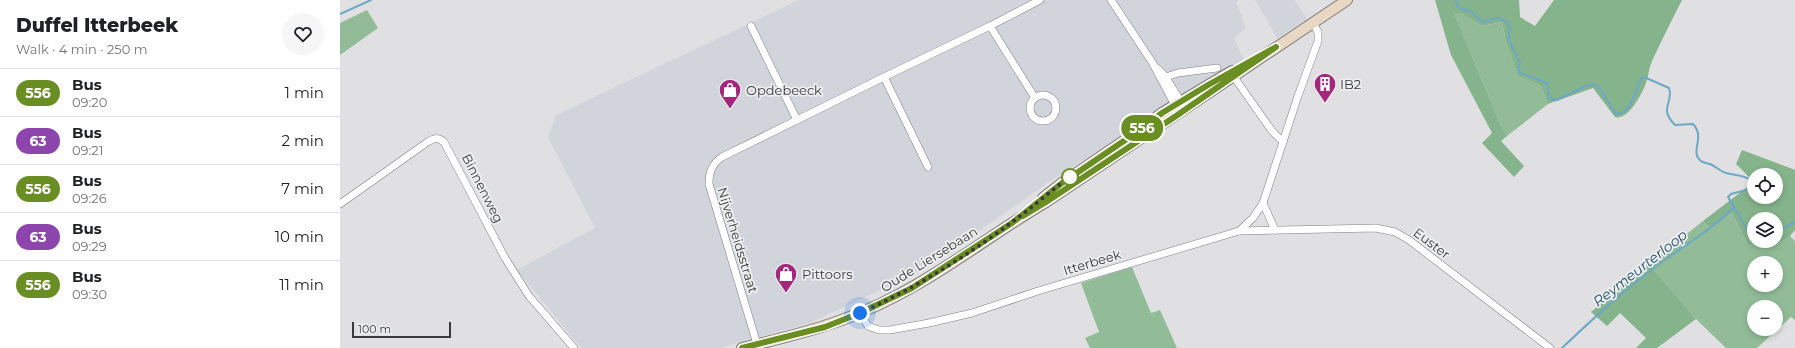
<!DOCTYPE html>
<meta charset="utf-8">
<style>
:root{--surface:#fff;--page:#f6f6f6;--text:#202124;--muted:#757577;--line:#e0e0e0}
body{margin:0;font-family:Montserrat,sans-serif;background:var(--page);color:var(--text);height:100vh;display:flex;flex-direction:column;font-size:15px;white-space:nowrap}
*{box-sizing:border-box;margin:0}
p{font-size:13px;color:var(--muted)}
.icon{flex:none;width:22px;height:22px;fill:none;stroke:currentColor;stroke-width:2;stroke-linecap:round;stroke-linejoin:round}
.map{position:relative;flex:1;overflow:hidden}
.drawer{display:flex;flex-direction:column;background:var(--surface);width:340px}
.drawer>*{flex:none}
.badge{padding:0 8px;border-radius:13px;font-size:14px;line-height:26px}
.tools{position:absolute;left:1407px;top:168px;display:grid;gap:8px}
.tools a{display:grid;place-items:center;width:36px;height:36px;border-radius:50%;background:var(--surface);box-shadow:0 2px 6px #0003;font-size:20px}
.scale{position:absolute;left:12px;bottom:10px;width:99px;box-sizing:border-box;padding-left:4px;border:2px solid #3a3a3a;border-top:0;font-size:11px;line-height:14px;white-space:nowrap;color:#3a3a3a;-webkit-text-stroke:3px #edeeef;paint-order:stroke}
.you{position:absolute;width:20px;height:20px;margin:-10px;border:3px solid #fff;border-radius:50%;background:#1a73e8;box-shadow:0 0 0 6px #1a73e833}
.map>.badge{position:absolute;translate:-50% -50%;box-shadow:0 0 0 2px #fff}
.round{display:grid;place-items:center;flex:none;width:42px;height:42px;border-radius:21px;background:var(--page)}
.headline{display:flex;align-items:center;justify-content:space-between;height:68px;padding:0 16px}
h1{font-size:19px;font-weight:800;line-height:30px}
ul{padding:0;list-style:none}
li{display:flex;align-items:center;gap:12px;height:48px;padding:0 16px;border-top:1px solid var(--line)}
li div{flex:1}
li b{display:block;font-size:15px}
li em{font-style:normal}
li .badge{min-width:44px;font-weight:700;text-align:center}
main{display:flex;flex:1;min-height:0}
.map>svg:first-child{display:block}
</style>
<main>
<section class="drawer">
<div class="headline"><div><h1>Duffel Itterbeek</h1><p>Walk · 4 min · 250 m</p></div><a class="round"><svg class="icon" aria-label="heart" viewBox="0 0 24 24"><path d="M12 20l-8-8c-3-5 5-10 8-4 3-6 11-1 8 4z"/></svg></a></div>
<ul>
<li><span class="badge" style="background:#6b8e23;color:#fff">556</span><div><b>Bus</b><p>09:20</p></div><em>1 min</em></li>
<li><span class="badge" style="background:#8e44ad;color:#fff">63</span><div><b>Bus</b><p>09:21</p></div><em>2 min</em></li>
<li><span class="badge" style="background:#6b8e23;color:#fff">556</span><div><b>Bus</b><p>09:26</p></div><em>7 min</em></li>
<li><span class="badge" style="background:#8e44ad;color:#fff">63</span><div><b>Bus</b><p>09:29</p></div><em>10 min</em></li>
<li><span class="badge" style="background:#6b8e23;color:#fff">556</span><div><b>Bus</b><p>09:30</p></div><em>11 min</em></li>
</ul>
</section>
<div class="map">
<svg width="1455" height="348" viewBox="0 0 1455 348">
<rect width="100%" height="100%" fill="#e0e0e2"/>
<g fill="#d2d4dc">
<polygon points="459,0 898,0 896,2 906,28 894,38 904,59 712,180 583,270 470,323 380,348 241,348 177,270 255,228 208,137 216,115"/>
<polygon points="915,0 955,0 967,19 937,38"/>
</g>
<g fill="#92bc98" fill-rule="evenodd">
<polygon points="27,10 38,28 0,55 0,23"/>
<polygon points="1119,13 1142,26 1162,22 1166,42 1178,76 1201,86 1208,104 1167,136 1161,126 1115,15"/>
<path d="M 1392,213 L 1408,245 L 1427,243 L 1437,245 L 1450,236 L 1455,241 L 1455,320 L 1451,317 L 1417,348 L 1386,348 L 1356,319 L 1309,264 L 1363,221 L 1371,229 ZM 1414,263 L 1436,263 L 1436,285 L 1414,285 ZM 1414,307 L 1436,307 L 1436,329 L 1414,329 Z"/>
<polygon points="792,267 811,313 820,310 837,348 750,348 745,338 759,332 741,283"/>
</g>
<g fill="#85b38b" fill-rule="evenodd">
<path d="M 1095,0 L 1179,0 L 1180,17 L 1195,26 L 1214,0 L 1342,0 C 1332,20 1322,39 1313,59 C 1309,66 1309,75 1306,83 C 1302,94 1288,121 1275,117 L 1253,88 L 1208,104 L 1201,86 L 1178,76 L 1166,42 L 1162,22 L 1142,26 L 1119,13 L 1115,15 L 1161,126 L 1167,136 L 1161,141 L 1184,166 L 1174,177 L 1142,143 L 1152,133 L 1111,55 Z"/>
<path d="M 1402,150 L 1455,170 L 1455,230 L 1450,236 L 1437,245 L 1427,243 L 1408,245 L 1392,213 L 1371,229 L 1363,221 L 1414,182 L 1396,164 ZM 1414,175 L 1436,175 L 1436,197 L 1414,197 ZM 1414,219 L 1436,219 L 1436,241 L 1414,241 Z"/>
<polygon points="1309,264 1356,319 1317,348 1296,348 1306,338 1280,313 1267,326 1251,312"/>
</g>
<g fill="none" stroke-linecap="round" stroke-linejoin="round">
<g stroke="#6da8c7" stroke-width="2">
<path d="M 1117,0 L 1116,2 L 1119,8 L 1132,12 L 1142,22 L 1157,18 L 1166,21 L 1170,29 L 1168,40 C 1174,47 1175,55 1180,62 L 1178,72 L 1207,83 L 1209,98 L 1217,100 L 1246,86 L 1253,84 L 1260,89 L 1276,114 C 1291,114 1296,90 1301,79 L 1304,77 L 1329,88 C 1334,103 1318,108 1335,125 L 1353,124 C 1366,138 1349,152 1361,161 C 1363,163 1367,163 1370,164 C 1375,166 1380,171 1386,173 C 1393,175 1401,175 1407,178 C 1410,179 1412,182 1413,185 L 1410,189 L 1391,194 L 1388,197 L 1411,236 L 1414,239"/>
<polyline points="0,14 31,0"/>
<polyline points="1436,232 1455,222"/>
<polyline points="1418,241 1422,242 1425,241"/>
<path d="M 1222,348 C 1256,316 1290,284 1329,257 C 1351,241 1375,227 1394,207"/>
</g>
<g stroke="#7f7f80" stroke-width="8">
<g id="street">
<polyline points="771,0 812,62 835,105 839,107"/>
<polyline points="411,26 457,120 544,77 588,167"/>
<polyline points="817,68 825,76 843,105"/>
<polyline points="544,77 650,26"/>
<polyline points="894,77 932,131 943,142"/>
<polyline points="823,78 838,73 877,68"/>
<circle cx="703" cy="108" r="13"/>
<polyline points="695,98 650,26 700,0"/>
<polyline points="923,203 935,230"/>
<path d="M 0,204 L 89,141 C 95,138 98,137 104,142 L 165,258 L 189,296 L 234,348"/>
<polyline points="899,231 1036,228 1055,232 1069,240 1210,348"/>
<polyline points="520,313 528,326 539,330 550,330 589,323 632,313 698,291 899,231 913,218 923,203 958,96 978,41 978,32 973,23"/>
<path d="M 417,344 L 369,184 C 369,172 372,164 382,157 L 457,120"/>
</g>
</g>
<g stroke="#7f7f80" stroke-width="12">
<g id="secondary">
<polyline points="703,198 722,183 797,132 822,113 892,71"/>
<path d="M 402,348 C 456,335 505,323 554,297 C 607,270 655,232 706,202 L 1007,0"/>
</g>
</g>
<use href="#street" stroke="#fff" stroke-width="7"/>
<use href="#secondary" stroke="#e8d8c3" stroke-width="10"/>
</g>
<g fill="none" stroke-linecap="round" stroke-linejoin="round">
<g stroke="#fff" stroke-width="9">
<polyline id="line" points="402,348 485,327 520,313 572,288 672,223 722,183 797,132 822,113 868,85 936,47 836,116 706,202 683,216"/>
</g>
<use href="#line" stroke="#6b8e23" stroke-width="6"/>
<path stroke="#3a3a3a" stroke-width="4" stroke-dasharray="0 7.2" d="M 520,313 C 573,289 626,257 672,222 C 692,208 710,191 730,177"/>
</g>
<defs>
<g id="building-pin" transform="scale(1.15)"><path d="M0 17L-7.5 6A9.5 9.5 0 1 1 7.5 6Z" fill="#a3287d" stroke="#edeeef"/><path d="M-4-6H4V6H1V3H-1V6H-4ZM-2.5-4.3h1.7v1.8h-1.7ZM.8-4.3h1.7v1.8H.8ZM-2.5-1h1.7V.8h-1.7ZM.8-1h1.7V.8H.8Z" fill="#fff"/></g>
<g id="shop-pin" transform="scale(1.15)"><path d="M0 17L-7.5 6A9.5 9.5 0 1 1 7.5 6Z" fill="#a3287d" stroke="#edeeef"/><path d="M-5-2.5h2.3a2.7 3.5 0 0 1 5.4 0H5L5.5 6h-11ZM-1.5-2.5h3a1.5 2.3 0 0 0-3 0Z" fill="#fff"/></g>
</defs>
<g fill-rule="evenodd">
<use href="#building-pin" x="985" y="84"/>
<use href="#shop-pin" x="390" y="90"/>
<use href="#shop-pin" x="446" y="274"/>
</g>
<circle fill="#fff" stroke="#6b8e23" stroke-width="2" cx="730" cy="177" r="8"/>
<g text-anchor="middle" stroke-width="3.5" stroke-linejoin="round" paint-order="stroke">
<g font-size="13" fill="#3a3a3a" stroke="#edeeef" text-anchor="start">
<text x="1000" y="89">IB2</text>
<text x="406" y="95">Opdebeeck</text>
<text x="462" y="279">Pittoors</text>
</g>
<g font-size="13" fill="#3a3a3a" stroke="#edeeef">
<text transform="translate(143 188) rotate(63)" y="5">Binnenweg</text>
<text transform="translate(398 240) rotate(73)" y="5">Nijverheidsstraat</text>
<text transform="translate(1092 243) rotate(37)" y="5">Euster</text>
<text transform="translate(589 259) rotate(-32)" y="5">Oude Liersebaan</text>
<text transform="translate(752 262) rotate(-17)" y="5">Itterbeek</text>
</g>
<g font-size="14" font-style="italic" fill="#1e4d64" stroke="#edeeef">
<text transform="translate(1300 268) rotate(-38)" y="5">Reymeurterloop</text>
</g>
</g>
</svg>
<div class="tools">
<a><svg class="icon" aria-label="locate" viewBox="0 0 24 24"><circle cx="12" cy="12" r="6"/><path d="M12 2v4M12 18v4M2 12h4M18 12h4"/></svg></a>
<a><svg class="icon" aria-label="layers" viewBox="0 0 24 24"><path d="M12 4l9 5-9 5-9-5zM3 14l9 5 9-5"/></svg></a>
<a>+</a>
<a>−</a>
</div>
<div class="scale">100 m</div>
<div class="you" style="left:520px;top:313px"></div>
<b class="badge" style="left:802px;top:128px;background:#6b8e23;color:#fff">556</b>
</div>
</main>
